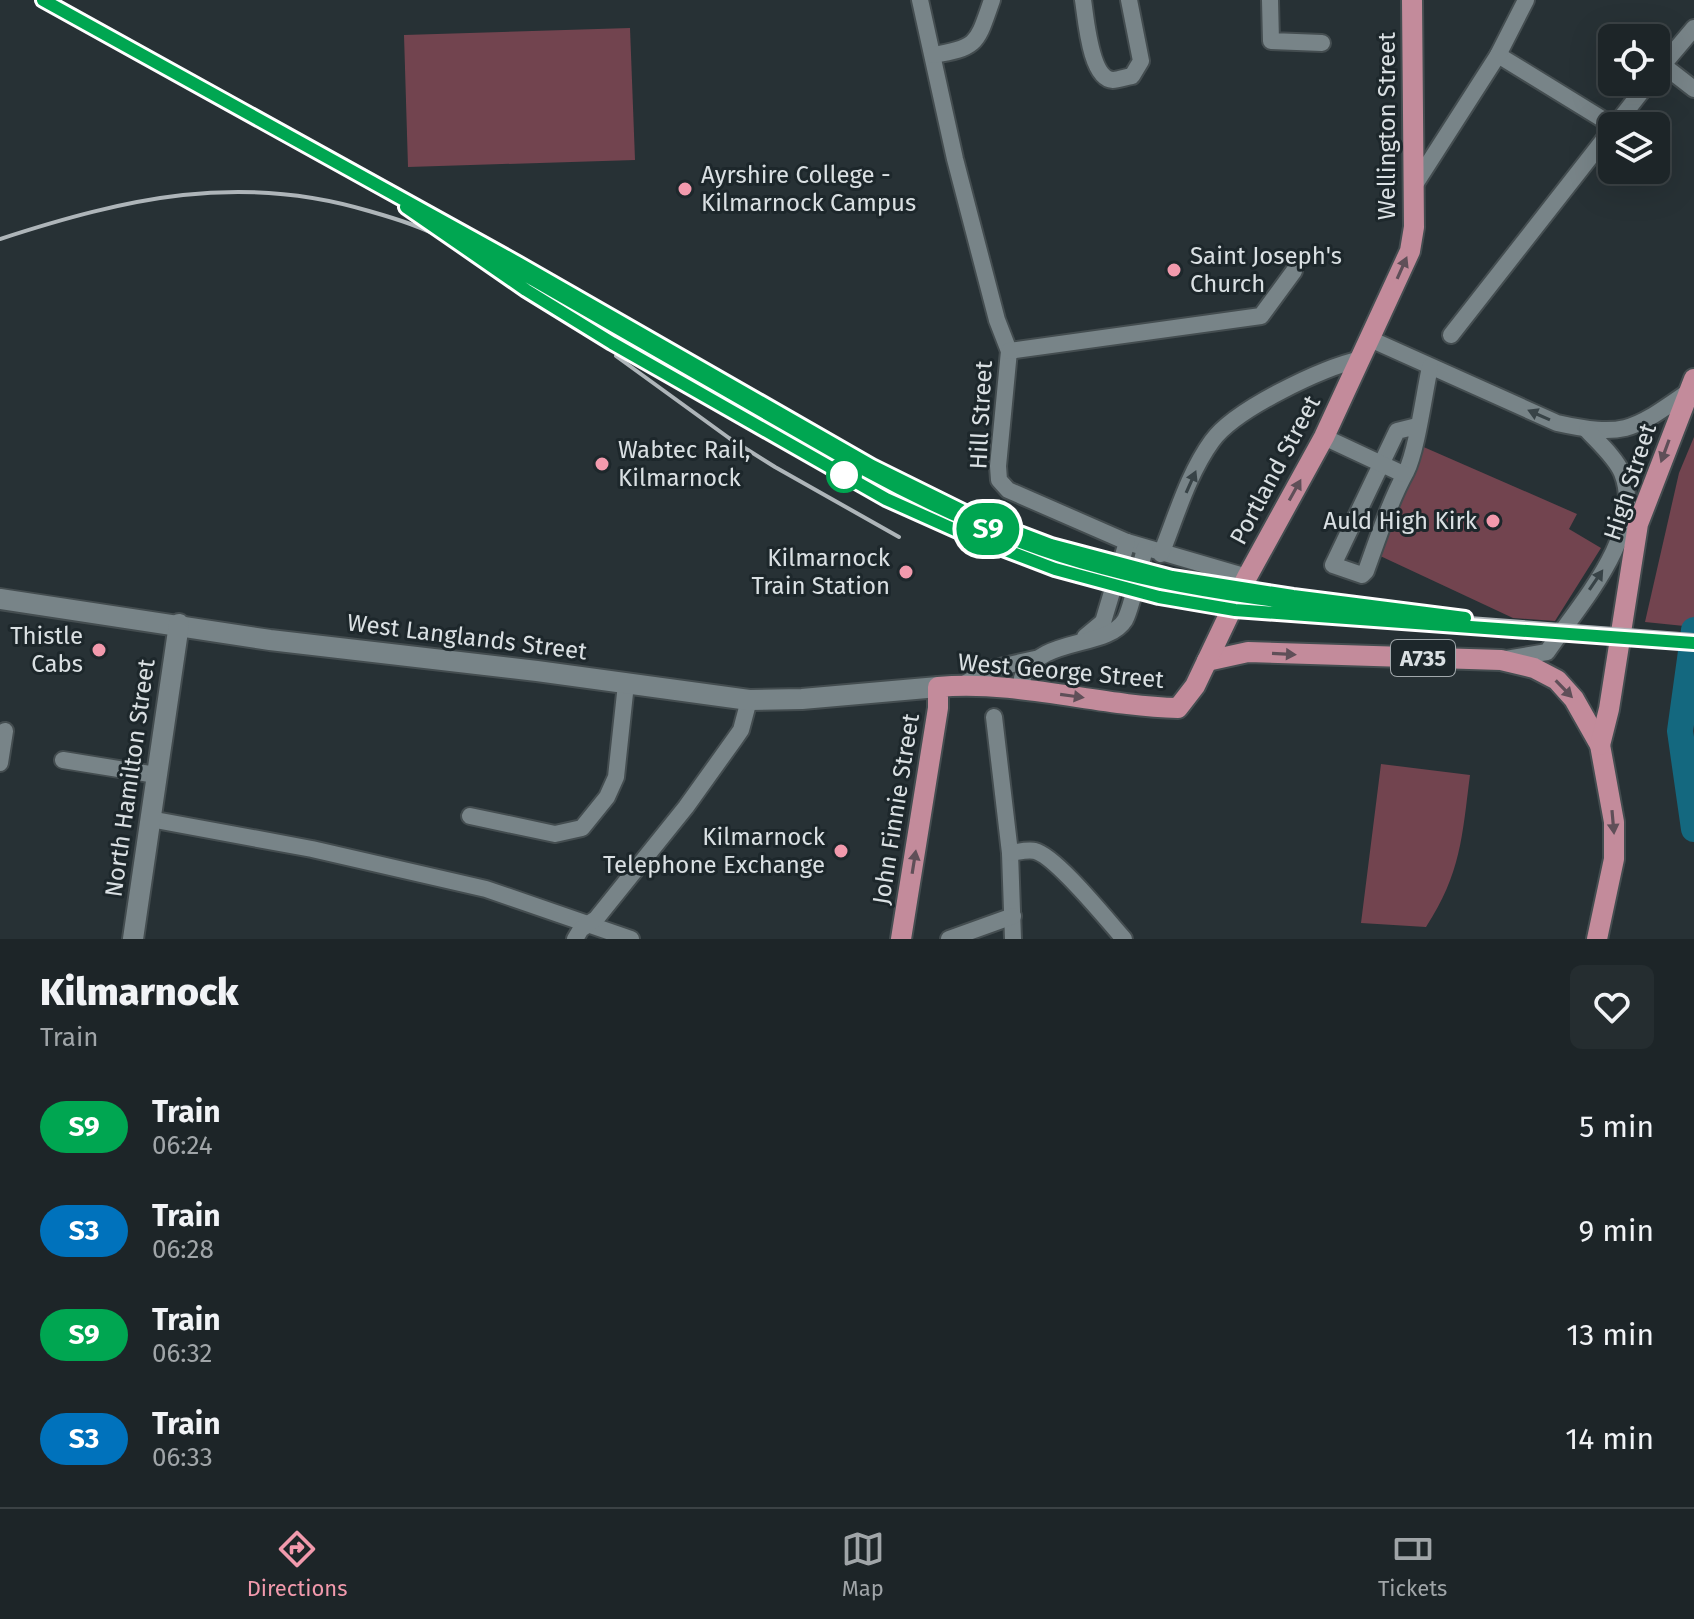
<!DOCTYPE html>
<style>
:root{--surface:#1d2528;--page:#252d30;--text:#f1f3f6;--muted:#a0a5a8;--line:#3b4245;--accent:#f29aad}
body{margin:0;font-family:"Fira Sans",sans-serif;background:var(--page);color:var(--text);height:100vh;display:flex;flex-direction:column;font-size:30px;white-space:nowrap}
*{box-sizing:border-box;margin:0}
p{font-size:26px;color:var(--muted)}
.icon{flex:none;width:44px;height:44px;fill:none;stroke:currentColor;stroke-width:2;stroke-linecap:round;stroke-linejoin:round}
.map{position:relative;height:939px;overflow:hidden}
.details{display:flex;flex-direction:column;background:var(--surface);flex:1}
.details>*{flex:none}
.badge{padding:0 16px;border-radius:26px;font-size:28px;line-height:52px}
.controls{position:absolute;left:1598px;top:24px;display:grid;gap:16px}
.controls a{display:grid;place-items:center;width:72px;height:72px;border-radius:12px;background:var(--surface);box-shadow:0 8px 32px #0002,0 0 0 2px var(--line);font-size:40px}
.map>.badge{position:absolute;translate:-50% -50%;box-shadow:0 0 0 4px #fff}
.round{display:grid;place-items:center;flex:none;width:84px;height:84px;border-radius:12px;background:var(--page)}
.summary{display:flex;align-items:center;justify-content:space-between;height:136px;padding:0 40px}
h1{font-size:38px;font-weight:800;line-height:60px}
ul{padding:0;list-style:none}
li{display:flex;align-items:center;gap:24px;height:104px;padding:0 40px}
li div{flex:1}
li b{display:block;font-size:30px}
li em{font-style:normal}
li .badge{min-width:88px;font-weight:700;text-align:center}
.tab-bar{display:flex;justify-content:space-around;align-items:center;height:112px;border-top:2px solid var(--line);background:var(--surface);font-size:22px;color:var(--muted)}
.tab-bar a{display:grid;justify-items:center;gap:4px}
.tab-bar .selected{color:var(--accent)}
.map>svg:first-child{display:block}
</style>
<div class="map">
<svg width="1694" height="939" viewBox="0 0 1694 939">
<rect width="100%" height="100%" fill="#273135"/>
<g fill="#72444f">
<polygon points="630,28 635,160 408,167 404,35"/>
<polygon points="1694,437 1694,627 1645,622 1679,473"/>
<polygon points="1419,445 1577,514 1569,529 1601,548 1555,621 1513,618 1376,554"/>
<path d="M 1381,764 L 1470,775 C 1462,837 1461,873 1426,927 L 1361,923 Z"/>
</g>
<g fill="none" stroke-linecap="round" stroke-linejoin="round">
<polyline stroke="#14687f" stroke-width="26" points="1694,630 1680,731 1694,829"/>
<g stroke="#444d50" stroke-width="20">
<g id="street">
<polyline points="920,0 955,159 997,320 1009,351 998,466 999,480 1008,490 1127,542 1247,577"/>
<path d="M 1083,0 C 1086,18 1090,79 1113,80 C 1118,80 1126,77 1132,76 L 1141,61 L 1129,0"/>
<polyline points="1270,0 1271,41 1322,43"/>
<path d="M 933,55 C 979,48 977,42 992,0"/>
<polyline points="1498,55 1612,125"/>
<polyline points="1663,65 1694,89"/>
<polyline points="1656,73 1694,28"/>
<polyline points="1414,186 1498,55 1526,0"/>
<polyline points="1451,335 1649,82"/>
<path d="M 1370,339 L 1557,423 C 1625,438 1633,430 1688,392"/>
<polyline points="1009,351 1261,316 1294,271"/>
<path d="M 1417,426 L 1397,431 L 1333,565 L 1362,575 L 1366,571 C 1378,538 1390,501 1406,472 C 1417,450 1424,394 1430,367"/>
<polyline points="1324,437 1403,474"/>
<path d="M 1161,554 C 1176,517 1188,474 1212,441 C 1235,409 1322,368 1361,359"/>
<polyline points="1085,637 1103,622 1127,542"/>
<path d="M 1506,659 L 1547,652 C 1579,605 1646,533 1622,473 C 1616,458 1598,442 1587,430"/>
<polyline points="962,685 991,669 1035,659"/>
<path d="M 1025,690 L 1022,678 C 1040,636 1107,649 1125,620 C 1132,607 1141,564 1145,548"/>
<polyline points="994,717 1010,853 1013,939"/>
<polyline points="63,760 156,775"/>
<polyline points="0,763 5,731"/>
<polyline points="470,816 555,834 582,828 607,797 616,777 626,684"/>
<polyline points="150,819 312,849 486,889 631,939"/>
<path d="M 1010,853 C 1018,852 1028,849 1035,851 C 1056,856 1107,920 1124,939"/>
<polyline points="575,939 581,929 596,919 686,807 734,740 741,730 749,700"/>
<polyline points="949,939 1013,916"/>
</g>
</g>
<g stroke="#444d50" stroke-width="24">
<g id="secondary">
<polyline points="0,599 270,640 537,671 749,700 802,699 938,687"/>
<polyline points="133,939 179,624"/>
</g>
</g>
<g stroke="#444d50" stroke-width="24">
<g id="primary">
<polyline points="1207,661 1248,652 1501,660 1534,668 1557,680 1574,699 1600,745 1614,822 1614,859 1597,939"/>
<polyline points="1600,745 1609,709 1638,524 1694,379"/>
<path d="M 901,939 L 938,708 L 938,687 C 1019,680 1098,706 1178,708 L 1195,686 L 1247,577 L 1324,437 L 1410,251 L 1414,227 L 1412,0"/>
</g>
</g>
<use href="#street" stroke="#788488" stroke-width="16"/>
<use href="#secondary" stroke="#788488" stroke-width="20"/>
<use href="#primary" stroke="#c38b9b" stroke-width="20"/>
<g stroke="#aeb5b9" stroke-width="4">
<polyline points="43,0 518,263 872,466 965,512 1051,545 1172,577 1293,596 1465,618"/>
<polyline points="443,233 535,297"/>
<path d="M 0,239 C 126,198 239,172 369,211 C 397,219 423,227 448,241"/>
<path d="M 526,290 C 595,333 665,371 735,412 C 786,441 836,473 888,500 C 973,543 1066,578 1161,598 C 1256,617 1353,619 1450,626"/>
<polyline points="616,356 729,438 775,467 899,537"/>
<polyline points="1456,617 1694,635"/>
</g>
</g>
<defs><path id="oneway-solid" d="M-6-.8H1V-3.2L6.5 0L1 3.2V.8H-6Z" transform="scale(2)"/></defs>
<g fill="#5f4f58">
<use href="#oneway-solid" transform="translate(1402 268) rotate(-66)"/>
<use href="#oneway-solid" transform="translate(1665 451) rotate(110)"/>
<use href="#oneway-solid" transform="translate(1295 490) rotate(-61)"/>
<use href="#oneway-solid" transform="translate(1284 654) rotate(3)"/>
<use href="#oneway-solid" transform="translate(1564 689) rotate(46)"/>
<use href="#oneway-solid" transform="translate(1072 696) rotate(8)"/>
<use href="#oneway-solid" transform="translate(1613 822) rotate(85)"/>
<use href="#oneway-solid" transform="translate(914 862) rotate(-81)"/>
</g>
<g fill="#384347">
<use href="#oneway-solid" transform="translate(1539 415) rotate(-156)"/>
<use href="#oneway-solid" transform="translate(1191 482) rotate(-66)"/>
<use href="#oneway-solid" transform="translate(1596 580) rotate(-56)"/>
</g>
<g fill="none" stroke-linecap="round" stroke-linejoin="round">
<g stroke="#fff" stroke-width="18">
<path id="line" d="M 43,0 L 518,263 L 872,466 L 965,512 L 1051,545 L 1172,577 L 1293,596 L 1465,618 C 1344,609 1220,600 1102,568 C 1019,546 940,511 865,470 L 406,207 L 526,290 L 612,343 L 886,499 L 971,537 L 1055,569 L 1159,597 L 1235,610 L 1694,643"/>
</g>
<use href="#line" stroke="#00a651" stroke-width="12"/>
</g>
<g fill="#f29aad" stroke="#1d272b" stroke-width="3">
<circle cx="685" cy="189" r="8"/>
<circle cx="1174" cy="270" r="8"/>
<circle cx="602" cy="464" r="8"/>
<circle cx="1493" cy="521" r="8"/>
<circle cx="906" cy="572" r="8"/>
<circle cx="99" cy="650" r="8"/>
<circle cx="841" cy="851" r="8"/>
</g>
<circle fill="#fff" stroke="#00a651" stroke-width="4" cx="844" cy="475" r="16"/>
<g text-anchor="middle" stroke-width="6" stroke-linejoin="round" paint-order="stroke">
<rect fill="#1d272b" stroke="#a1a8ac" stroke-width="2" x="1391" y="640" width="64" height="36" rx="6"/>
<g font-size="22" font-weight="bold" fill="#dae0e3">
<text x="1423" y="666">A735</text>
</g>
<g font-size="24" fill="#dae0e3" stroke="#1d272b">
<text transform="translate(1387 126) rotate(-90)" y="8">Wellington Street</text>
<text transform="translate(981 415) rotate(-87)" y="8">Hill Street</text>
<text transform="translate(1275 470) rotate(-62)" y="8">Portland Street</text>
<text transform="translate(1630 482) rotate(-72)" y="8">High Street</text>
<text transform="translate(467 637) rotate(7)" y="8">West Langlands Street</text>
<text transform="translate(1061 671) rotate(5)" y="8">West George Street</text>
<text transform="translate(130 778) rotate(-82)" y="8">North Hamilton Street</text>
<text transform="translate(896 809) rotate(-81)" y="8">John Finnie Street</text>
</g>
<g font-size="24" fill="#dae0e3" stroke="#1d272b" text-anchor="end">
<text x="701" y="183" text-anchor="start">Ayrshire College -<tspan x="701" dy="28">Kilmarnock Campus</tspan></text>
<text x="1190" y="264" text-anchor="start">Saint Joseph's<tspan x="1190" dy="28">Church</tspan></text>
<text x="618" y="458" text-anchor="start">Wabtec Rail,<tspan x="618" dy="28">Kilmarnock</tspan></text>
<text x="1477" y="529">Auld High Kirk</text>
<text x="890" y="566">Kilmarnock<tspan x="890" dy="28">Train Station</tspan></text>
<text x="83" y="644">Thistle<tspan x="83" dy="28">Cabs</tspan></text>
<text x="825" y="845">Kilmarnock<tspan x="825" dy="28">Telephone Exchange</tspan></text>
</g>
</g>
</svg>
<div class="controls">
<a><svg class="icon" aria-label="locate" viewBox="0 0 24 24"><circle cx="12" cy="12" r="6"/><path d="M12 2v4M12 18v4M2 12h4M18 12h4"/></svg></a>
<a><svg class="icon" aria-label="layers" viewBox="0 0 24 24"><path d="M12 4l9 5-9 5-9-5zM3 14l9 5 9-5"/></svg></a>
</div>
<b class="badge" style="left:988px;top:529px;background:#00a651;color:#fff">S9</b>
</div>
<section class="details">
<div class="summary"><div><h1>Kilmarnock</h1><p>Train</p></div><a class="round"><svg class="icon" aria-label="heart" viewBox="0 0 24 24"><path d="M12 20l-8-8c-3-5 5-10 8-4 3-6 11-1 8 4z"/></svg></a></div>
<ul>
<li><span class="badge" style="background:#00a651;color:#fff">S9</span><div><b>Train</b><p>06:24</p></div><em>5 min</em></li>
<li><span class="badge" style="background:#0072bc;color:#fff">S3</span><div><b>Train</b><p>06:28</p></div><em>9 min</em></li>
<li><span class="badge" style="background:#00a651;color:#fff">S9</span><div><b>Train</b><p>06:32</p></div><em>13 min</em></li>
<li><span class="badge" style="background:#0072bc;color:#fff">S3</span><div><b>Train</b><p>06:33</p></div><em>14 min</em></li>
</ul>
</section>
<nav class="tab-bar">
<a class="selected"><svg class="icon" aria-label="directions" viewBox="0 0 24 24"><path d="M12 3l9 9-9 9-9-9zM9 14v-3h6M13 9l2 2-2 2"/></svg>Directions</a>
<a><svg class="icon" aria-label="map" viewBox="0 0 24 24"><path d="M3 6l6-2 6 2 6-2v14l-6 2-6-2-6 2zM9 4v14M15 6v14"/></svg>Map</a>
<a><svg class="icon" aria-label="tickets" viewBox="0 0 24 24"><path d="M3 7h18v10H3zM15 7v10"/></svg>Tickets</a>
</nav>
